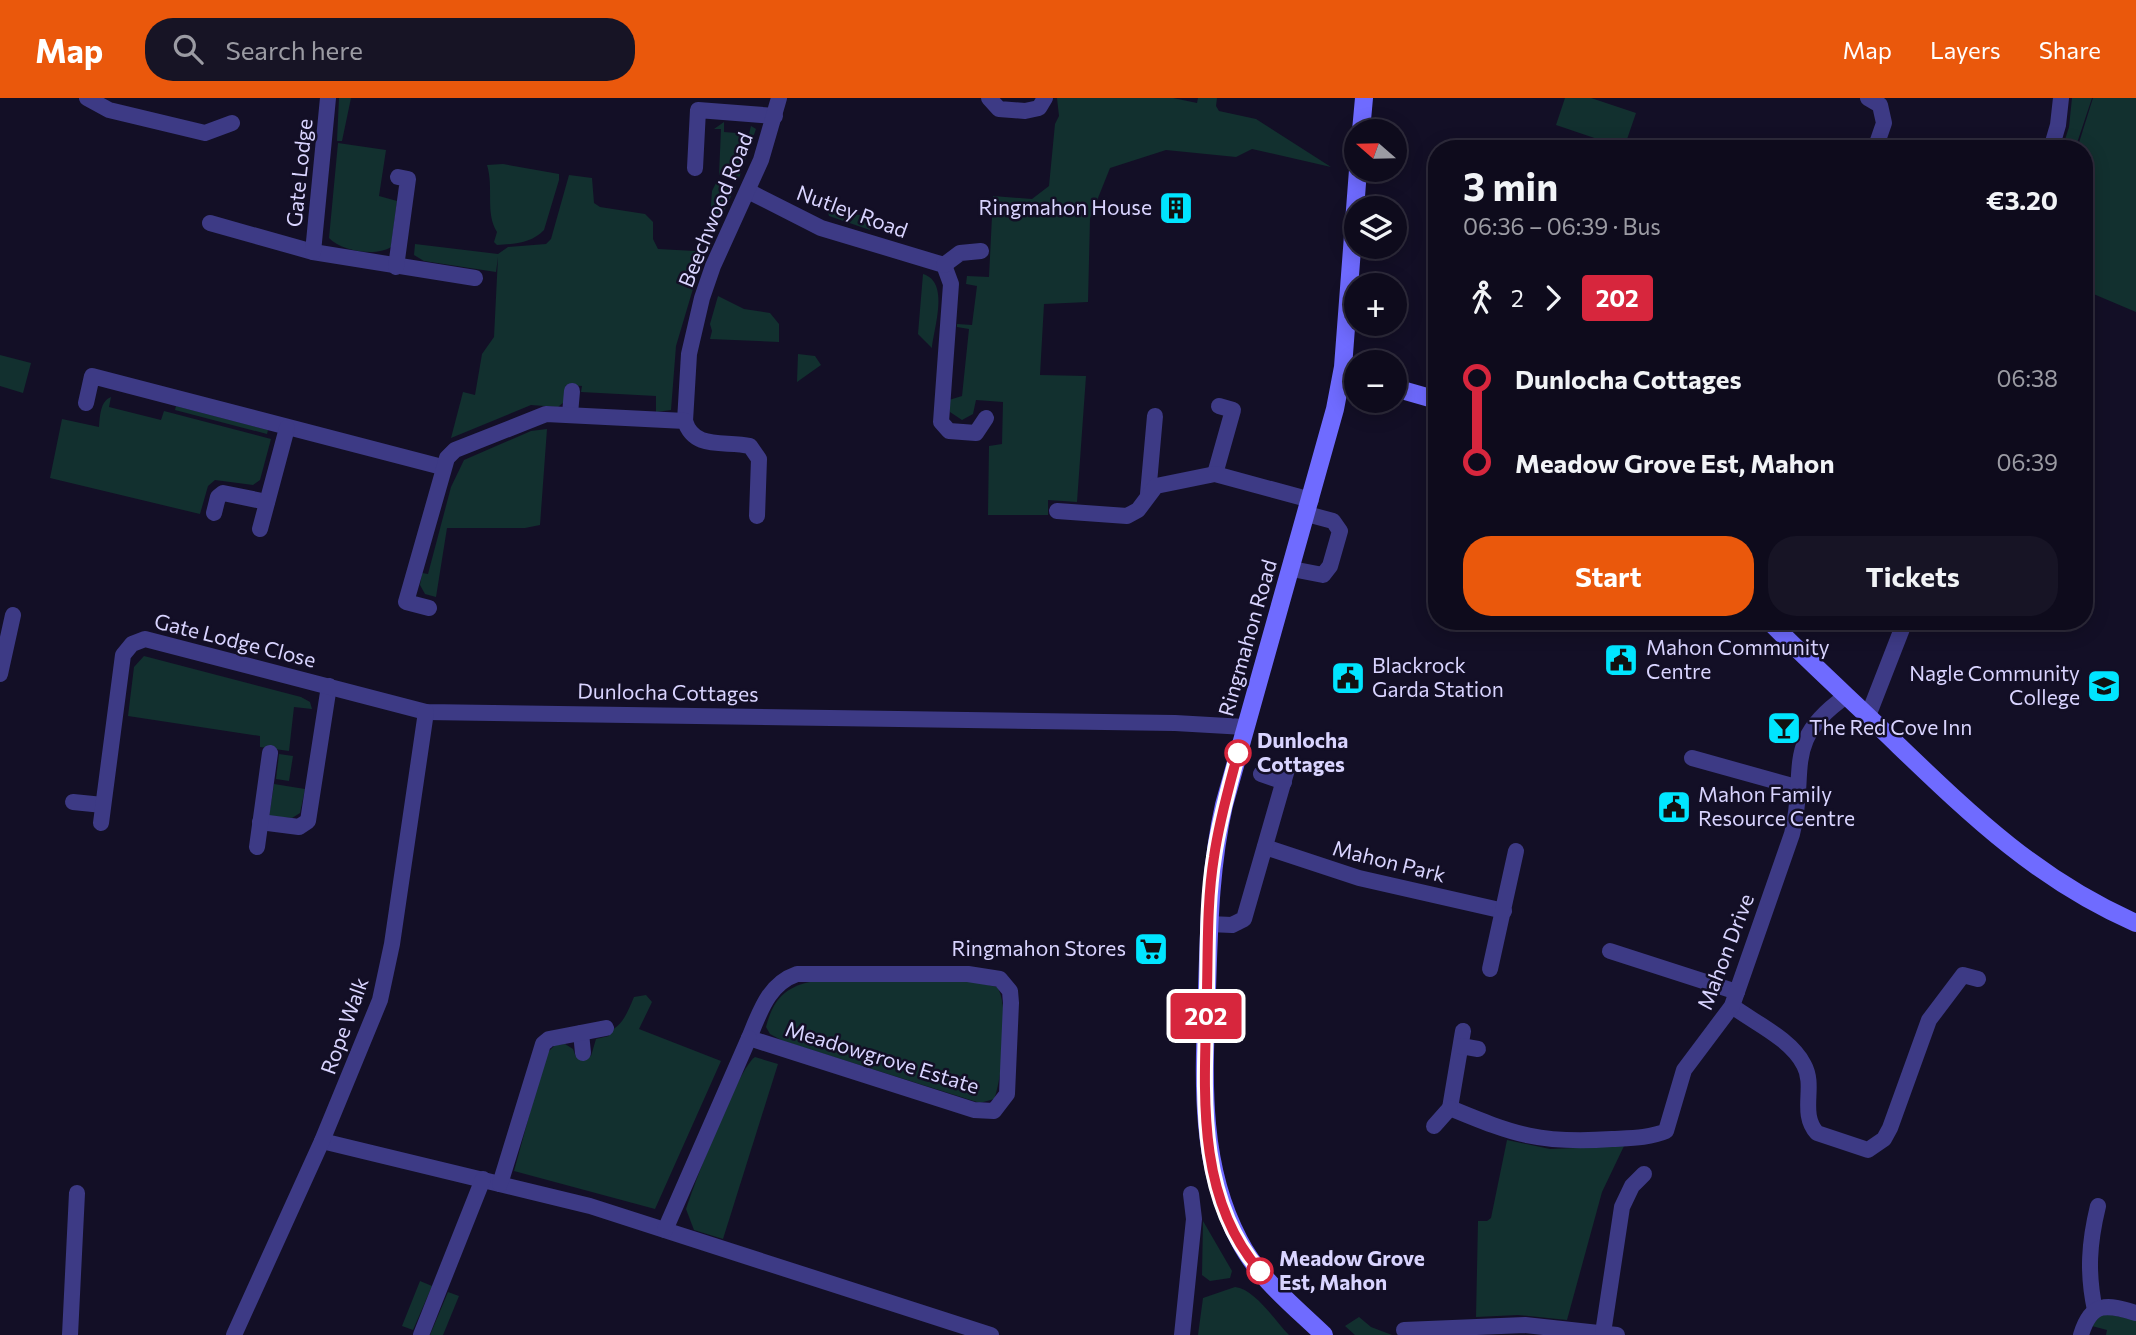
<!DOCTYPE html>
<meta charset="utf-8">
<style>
:root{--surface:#0e0b1c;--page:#171425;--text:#f1f3f6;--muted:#9b9ba3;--line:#2e2b3b;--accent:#ea580c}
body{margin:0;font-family:Commissioner,sans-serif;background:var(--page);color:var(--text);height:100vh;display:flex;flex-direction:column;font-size:26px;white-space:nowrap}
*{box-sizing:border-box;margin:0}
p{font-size:23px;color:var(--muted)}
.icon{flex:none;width:38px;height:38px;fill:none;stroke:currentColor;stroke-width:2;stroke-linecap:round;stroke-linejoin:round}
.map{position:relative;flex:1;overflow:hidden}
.drawer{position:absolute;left:1428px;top:42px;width:665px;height:490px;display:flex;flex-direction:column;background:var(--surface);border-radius:28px;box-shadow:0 4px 18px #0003,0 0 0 2px var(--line)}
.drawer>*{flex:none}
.badge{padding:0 14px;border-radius:5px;font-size:24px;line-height:46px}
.needle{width:46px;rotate:290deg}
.controls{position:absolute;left:1344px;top:21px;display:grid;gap:14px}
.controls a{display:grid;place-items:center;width:63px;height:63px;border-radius:50%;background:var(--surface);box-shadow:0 4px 18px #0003,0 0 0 2px var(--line);font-size:35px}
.map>.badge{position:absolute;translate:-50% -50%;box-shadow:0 0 0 4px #fff}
.legs{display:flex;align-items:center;gap:10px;height:77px;padding:0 35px;font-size:23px}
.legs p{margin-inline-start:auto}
.summary{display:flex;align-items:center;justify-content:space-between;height:119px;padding:0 35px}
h1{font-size:38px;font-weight:700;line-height:52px}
.action{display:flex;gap:14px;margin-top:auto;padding:14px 35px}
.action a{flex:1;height:80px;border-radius:28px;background:var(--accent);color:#fff;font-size:28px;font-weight:700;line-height:80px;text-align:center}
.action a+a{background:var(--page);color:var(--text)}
ul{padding:0 35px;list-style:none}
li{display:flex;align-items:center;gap:24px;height:84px;font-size:26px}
li i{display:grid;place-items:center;width:10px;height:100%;margin:0 9px;background:currentColor}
li i::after{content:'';width:18px;height:18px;margin:-9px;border:5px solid;border-radius:50%;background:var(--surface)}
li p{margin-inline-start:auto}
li:first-child i{background:linear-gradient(#0000 50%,currentColor 0)}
li:last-child i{background:linear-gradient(currentColor 50%,#0000 0)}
header{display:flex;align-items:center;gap:42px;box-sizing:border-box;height:98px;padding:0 35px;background:var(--accent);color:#fff}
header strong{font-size:33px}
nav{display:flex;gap:38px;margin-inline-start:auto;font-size:24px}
.search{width:490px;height:63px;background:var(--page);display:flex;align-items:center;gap:18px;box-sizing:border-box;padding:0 24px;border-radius:28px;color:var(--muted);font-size:26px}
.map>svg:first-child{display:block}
</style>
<header>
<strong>Map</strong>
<div class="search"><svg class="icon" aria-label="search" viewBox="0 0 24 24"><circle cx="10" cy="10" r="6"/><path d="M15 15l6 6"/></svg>Search here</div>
<nav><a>Map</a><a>Layers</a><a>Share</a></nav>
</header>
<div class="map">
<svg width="2136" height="1237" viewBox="0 0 2136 1237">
<rect width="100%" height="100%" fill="#130f26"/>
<g fill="#12302f">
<polygon points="339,0 351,0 342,43 337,43"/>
<polygon points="1057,0 1173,0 1197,5 1198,0 1217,0 1216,8 1219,13 1256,21 1331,69 1252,51 1236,59 1166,52 1110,70 1090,120 1088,204 1044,206 1040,277 1086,278 1077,404 1048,402 1048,417 988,417 989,348 1002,346 1003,304 976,302 973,316 962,322 950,314 949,302 962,298 969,231 957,229 957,226 972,227 977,188 966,186 967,178 989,179 993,98 1032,101 1049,88 1055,26 1059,18"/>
<polygon points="1565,0 1591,0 1636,15 1624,50 1556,27"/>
<polygon points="2072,0 2092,0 2075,51 2062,51 2069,29"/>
<polygon points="2093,0 2136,0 2136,214 2084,192 2084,51 2077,51"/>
<polygon points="724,24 724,34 749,36 751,28 756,31 739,80 719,77 721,31 714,31"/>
<path d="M 338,45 L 386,52 L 379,98 L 397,103 L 391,149 C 376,159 341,153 329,140 Z"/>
<path d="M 503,66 L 559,76 L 559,82 L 544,132 C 532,145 514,146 497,147 L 494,144 L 497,134 C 485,115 494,90 487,67 Z"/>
<polygon points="569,77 592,80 594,105 600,109 645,116 653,124 653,141 658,151 695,153 703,157 676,248 671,312 656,314 656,298 581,294 582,288 566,287 564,304 558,309 531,307 451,340 463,294 475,297 482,256 494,239 498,159 496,174 424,163 414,157 415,146 498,156 508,149 546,146 551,141"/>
<polygon points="716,85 736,88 713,136 709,135 712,93"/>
<polygon points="828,114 871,118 870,132 829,118"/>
<path d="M 923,176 C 950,184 934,229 932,250 L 918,236 Z"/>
<polygon points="718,198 744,211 770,215 779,226 779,244 710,241 712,233 710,226"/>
<polygon points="798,256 815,258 821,267 797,284"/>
<polygon points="0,257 31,265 23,295 0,288"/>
<path d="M 111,299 L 109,309 L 161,322 L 164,313 L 271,341 L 260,382 L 253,387 L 215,382 L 208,388 L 200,416 L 50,380 L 62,321 L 99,329 C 100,319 100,303 111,299 Z"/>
<polygon points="176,308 268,332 267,336 175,312"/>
<polygon points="547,331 540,427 525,430 447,430 436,499 425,496 420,487 422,475 428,476 451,389 464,362 531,333"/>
<polygon points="144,558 301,599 310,604 312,611 294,609 289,653 260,649 260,638 128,618 134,569"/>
<polygon points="279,656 293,658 289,683 276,681"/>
<polygon points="274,686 305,691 300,715 292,720 269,718"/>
<path d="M 814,883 L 975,884 L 997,889 C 1010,906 1002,982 994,1001 L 980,1005 L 783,943 L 770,936 L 766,929 C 773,901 786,888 814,883 Z"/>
<path d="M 646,897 L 652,904 L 639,931 L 721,963 L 655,1111 L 514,1073 L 546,956 L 555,947 L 565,946 L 573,951 L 576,959 L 591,958 L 596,941 L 609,938 L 608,934 C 623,928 628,913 634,899 Z"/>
<path d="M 755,959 L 778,966 L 723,1141 L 694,1132 L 686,1111 C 694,1086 738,970 755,959 Z"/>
<polygon points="1507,1042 1550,1051 1624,1048 1602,1094 1567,1222 1518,1217 1476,1219 1478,1123 1487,1123 1491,1120"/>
<polygon points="1203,1123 1232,1173 1230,1180 1210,1183 1202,1177"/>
<polygon points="420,1183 432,1188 413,1232 402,1228"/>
<path d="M 1235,1189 C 1255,1191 1275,1223 1289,1237 L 1198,1237 L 1203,1200 Z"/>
<polygon points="448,1194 459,1198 443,1237 430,1237"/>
<polygon points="2102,1215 2136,1222 2136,1237 2106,1237 2107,1232 2092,1228"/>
<polygon points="1359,1219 1371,1229 1392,1237 1355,1237 1345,1228"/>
</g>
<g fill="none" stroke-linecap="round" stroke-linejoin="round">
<g stroke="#3d3a85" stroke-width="16">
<polyline points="87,0 109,12 205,35 232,25"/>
<polyline points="989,0 999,11 1025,13 1039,10 1045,0"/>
<polyline points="1868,0 1880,7 1884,25 1875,51"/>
<polyline points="2051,51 2058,27 2061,0"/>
<polyline points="695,70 698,12 775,18"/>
<polyline points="748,93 821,130 944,167 951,186 941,324 949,333 976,335 986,320"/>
<polyline points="210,125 313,154 475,180"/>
<polyline points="313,154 328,0"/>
<polyline points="944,167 960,155 981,153"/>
<polyline points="396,169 408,81 398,79"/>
<polyline points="86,305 92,278 442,369"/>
<polyline points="570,316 572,293"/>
<polyline points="685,323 689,256 702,200 713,168 761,62 779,0"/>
<polyline points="1215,376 1233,312 1219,308"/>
<polyline points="1148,396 1155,318"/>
<polyline points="1057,413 1127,418 1138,412 1156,388 1215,376 1311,402"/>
<polyline points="214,415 218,399 223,395 267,404"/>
<polyline points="260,431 287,330"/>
<polyline points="1292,471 1323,477 1330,468 1340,433 1333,423 1307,416"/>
<path d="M 429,510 L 406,504 L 447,360 L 455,352 L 546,316 L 685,323 C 694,353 726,342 750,348 L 759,361 L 757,418"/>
<polyline points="0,576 13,517"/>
<polyline points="1868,618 1905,523"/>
<polyline points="1692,660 1796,689"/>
<polyline points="1261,676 1284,684"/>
<polyline points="73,704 103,707"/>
<polyline points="260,724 299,729 308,723 329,588"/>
<polyline points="101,725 123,557 132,546 145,541 426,614 1175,625 1245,629"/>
<polyline points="257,749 270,655"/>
<polyline points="1265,749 1359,780 1504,813"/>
<polyline points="1209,826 1232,827 1244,821 1288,668"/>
<polyline points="1610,853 1737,894"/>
<polyline points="1490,871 1516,753"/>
<path d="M 797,876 L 968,876 L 1000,881 L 1010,893 L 1011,905 L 1007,996 L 994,1013 L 974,1012 L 749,940 C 760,914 768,886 797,876 Z"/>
<path d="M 1732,908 C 1755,925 1791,941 1804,967 C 1816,989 1799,1015 1817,1035 L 1868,1052 L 1884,1041 L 1890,1030 L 1929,922 L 1963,877 L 1978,881"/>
<path d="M 1463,933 L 1450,1010 C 1515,1037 1541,1046 1612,1041 C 1630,1040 1650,1040 1666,1033 L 1684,972 L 1732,908 L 1792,736 C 1808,674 1781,644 1845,599"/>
<polyline points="581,935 583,955"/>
<polyline points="1461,948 1478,951"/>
<polyline points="1434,1028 1450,1010"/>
<polyline points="322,1043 590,1108 991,1237"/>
<polyline points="500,1086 543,946 549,941 606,930"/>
<polyline points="665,1132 749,940"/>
<path d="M 2095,1212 C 2087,1175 2089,1145 2098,1108"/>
<polyline points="1404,1232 1525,1227 1617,1237"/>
<polyline points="1603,1235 1622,1109 1632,1088 1644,1076"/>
<polyline points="70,1237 77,1095"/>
<polyline points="234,1237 322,1043 380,902 392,846 426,614"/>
<polyline points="421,1237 483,1081"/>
<polyline points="1182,1237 1194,1121 1191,1096"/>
<path d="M 2081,1237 C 2091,1203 2107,1206 2136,1215"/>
</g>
<g stroke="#6f6bff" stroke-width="18">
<polyline points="1361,33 1364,0"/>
<polyline points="1395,290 1437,302"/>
<path d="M 1769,523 C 1811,566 1856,606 1899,648 C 1974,720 2040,783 2136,825"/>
<path d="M 1324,1237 C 1294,1208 1258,1180 1239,1142 C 1198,1064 1204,978 1207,892 C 1209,830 1210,769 1224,707 L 1335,311 L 1343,269 L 1358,72"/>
</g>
</g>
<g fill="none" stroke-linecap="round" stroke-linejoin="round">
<g stroke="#fff" stroke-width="16">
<path id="line-1" d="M 1238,655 C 1229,689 1219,723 1214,759 C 1207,802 1208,848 1207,892 C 1205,985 1193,1097 1260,1173"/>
</g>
<use href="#line-1" stroke="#d7263d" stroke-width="10"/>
</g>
<defs>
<g id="building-square" transform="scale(1.75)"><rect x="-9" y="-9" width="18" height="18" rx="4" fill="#00e5ff" stroke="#130f26"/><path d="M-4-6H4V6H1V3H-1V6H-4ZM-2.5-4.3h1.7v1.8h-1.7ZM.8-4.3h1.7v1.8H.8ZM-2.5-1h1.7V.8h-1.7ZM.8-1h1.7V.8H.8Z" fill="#111"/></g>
<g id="civic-square" transform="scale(1.75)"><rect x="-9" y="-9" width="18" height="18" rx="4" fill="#00e5ff" stroke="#130f26"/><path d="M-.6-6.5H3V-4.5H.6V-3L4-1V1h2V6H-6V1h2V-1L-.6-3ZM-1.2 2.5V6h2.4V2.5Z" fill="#111"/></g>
<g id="school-square" transform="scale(1.75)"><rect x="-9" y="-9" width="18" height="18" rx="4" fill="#00e5ff" stroke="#130f26"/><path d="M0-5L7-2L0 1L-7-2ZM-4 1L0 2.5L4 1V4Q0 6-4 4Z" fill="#111"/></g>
<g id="bar-square" transform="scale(1.75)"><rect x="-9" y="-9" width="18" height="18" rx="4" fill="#00e5ff" stroke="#130f26"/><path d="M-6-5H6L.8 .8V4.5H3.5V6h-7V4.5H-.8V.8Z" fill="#111"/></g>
<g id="supermarket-square" transform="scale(1.75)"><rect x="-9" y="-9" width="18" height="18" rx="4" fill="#00e5ff" stroke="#130f26"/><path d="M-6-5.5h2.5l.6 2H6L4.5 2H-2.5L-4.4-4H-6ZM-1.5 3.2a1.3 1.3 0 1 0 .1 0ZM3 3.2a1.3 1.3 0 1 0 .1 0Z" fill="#111"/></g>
</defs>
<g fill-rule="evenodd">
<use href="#building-square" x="1176" y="110"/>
<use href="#civic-square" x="1621" y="562"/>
<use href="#civic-square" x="1348" y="580"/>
<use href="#school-square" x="2104" y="588"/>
<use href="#bar-square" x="1784" y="630"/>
<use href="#civic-square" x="1674" y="709"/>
<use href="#supermarket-square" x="1151" y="851"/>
</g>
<g fill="#fff" stroke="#d7263d" stroke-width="3.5">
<circle cx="1238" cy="655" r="12"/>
<circle cx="1260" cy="1173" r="12"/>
</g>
<g text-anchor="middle" stroke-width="5" stroke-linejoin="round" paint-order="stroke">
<g font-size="21" fill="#d9d4ff" stroke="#130f26">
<text transform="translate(300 75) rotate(-84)" y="7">Gate Lodge</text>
<text transform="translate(716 112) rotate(-68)" y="7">Beechwood Road</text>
<text transform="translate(852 114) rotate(20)" y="7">Nutley Road</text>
<text transform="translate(1248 540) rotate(-74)" y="7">Ringmahon Road</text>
<text transform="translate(235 543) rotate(14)" y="7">Gate Lodge Close</text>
<text transform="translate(668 595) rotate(1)" y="7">Dunlocha Cottages</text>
<text transform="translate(1389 764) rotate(14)" y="7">Mahon Park</text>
<text transform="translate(1726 854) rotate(-69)" y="7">Mahon Drive</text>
<text transform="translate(345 928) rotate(-70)" y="7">Rope Walk</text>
<text transform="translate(882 960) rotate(17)" y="7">Meadowgrove Estate</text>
</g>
<g font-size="21" fill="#d9d4ff" stroke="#130f26" text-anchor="start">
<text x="1152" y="117" text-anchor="end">Ringmahon House</text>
<text x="1646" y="557">Mahon Community<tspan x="1646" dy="24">Centre</tspan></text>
<text x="1372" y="575">Blackrock<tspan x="1372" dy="24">Garda Station</tspan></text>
<text x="2080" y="583" text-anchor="end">Nagle Community<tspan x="2080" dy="24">College</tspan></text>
<text x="1809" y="637">The Red Cove Inn</text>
<text x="1698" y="704">Mahon Family<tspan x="1698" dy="24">Resource Centre</tspan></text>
<text x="1126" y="858" text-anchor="end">Ringmahon Stores</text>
</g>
<g font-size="21" font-weight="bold" fill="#d9d4ff" stroke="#130f26" text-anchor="start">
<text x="1257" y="650">Dunlocha<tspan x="1257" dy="24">Cottages</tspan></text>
<text x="1279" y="1168">Meadow Grove<tspan x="1279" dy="24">Est, Mahon</tspan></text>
</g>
</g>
</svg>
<div class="controls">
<a><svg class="needle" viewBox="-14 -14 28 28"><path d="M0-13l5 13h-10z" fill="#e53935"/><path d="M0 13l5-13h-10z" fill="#9b9ba3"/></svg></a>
<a><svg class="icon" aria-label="layers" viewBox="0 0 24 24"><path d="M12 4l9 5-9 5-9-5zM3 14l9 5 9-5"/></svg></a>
<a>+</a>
<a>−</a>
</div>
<b class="badge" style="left:1206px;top:918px;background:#d7263d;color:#fff">202</b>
<section class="drawer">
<div class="summary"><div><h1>3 min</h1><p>06:36 – 06:39 · Bus</p></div><b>€3.20</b></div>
<div class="legs"><svg class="icon" aria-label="walk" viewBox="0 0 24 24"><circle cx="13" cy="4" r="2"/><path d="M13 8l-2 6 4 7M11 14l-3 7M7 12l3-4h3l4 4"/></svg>2<svg class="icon" aria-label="forward" viewBox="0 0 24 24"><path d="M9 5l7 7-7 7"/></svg><b class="badge" style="background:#d7263d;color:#fff">202</b></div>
<ul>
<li><i style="color:#d7263d"></i><b>Dunlocha Cottages</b><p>06:38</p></li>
<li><i style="color:#d7263d"></i><b>Meadow Grove Est, Mahon</b><p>06:39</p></li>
</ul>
<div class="action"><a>Start</a><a>Tickets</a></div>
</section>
</div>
